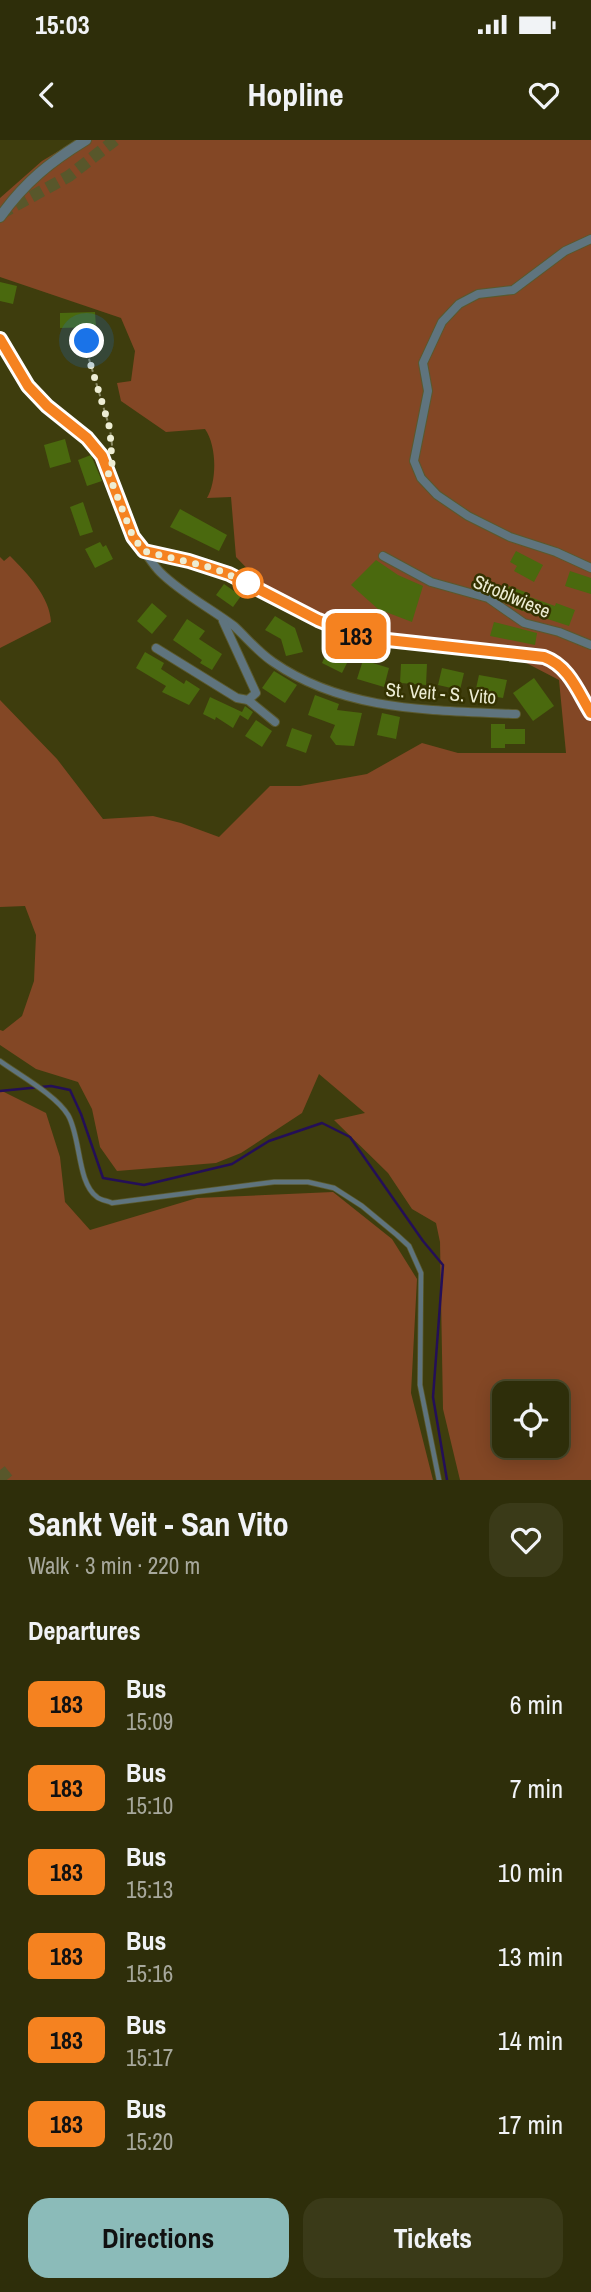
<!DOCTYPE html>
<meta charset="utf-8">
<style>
:root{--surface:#2e2e0a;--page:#3a3a18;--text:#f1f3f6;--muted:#a7a89c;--line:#494a2b;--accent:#8bbbb9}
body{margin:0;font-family:"Archivo Narrow",sans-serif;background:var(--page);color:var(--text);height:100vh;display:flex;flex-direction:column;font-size:26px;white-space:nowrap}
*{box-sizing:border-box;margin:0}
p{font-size:23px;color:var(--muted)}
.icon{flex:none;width:38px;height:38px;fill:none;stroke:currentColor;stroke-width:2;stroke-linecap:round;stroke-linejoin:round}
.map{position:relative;height:1340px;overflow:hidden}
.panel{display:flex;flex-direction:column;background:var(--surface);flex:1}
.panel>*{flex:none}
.badge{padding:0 14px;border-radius:10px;font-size:24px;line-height:46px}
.buttons{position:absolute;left:492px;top:1241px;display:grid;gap:14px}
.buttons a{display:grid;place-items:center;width:77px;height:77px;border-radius:14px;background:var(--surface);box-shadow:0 4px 18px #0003,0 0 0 2px var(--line);font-size:35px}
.you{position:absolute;width:35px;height:35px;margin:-18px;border:5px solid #fff;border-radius:50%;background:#1a73e8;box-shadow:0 0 0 10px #1a73e833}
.map>.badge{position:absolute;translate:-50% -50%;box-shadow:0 0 0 4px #fff}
h2{padding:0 28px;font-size:26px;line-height:63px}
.round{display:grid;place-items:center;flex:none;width:74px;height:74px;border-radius:21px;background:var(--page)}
.overview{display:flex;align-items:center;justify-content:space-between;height:119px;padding:0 28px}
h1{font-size:33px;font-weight:700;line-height:52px}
.primary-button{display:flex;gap:14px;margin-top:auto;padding:14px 28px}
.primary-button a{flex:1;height:80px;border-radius:21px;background:var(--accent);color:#111;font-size:28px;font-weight:700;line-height:80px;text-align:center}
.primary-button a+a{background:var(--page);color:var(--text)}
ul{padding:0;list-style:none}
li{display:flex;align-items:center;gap:21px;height:84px;padding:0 28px}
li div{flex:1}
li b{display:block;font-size:26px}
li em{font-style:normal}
li .badge{min-width:77px;font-weight:700;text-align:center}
.status{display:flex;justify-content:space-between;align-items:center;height:49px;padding:0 35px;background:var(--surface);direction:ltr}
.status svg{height:19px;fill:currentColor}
header{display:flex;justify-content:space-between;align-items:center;height:91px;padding:0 28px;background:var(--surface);font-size:32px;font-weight:700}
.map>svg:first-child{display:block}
</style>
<div class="status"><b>15:03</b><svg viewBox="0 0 49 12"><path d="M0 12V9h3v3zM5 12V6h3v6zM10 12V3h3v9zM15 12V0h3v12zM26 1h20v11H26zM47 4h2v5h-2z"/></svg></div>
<header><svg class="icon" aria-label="back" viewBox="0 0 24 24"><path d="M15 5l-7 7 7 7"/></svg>Hopline<svg class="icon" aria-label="heart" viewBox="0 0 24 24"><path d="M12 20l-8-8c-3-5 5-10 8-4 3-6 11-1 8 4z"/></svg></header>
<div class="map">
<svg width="591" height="1340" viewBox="0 0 591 1340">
<rect width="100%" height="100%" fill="#3e3d0d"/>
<g fill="#834725" fill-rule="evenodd">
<path d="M 77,0 L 591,0 L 591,1340 L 460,1340 L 443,1269 L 440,1102 L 436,1083 L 412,1069 L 388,1033 L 334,980 L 365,973 L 319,934 L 302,973 L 241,1013 L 216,1023 L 117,1031 L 100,1007 L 92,969 L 78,942 L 36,929 L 0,905 L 0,890 L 3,891 L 22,876 L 34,841 L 36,795 L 25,766 L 0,767 L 0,560 L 57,619 L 103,679 L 153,676 L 181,683 L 219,697 L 270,646 L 300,646 L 367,634 L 422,603 L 458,613 L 566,613 L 559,540 L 509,514 L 432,504 L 318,480 L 264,446 L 236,417 L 231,357 L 207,358 C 217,341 217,306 205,289 L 166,292 L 121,261 L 117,243 L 131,241 L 135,211 L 121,178 L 0,137 L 0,58 L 42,21 ZM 504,1253 L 556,1253 L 556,1306 L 504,1306 Z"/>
<path d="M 10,416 C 27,433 50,457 51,482 L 0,508 L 0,417 L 4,421 Z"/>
<polygon points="0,950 46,973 60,1017 65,1062 90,1090 197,1058 333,1052 392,1099 417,1139 411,1253 433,1340 0,1340"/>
</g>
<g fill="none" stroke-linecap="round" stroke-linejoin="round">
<polyline stroke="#240f57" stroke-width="2.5" points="0,951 51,946 70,950 81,974 103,1038 144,1045 232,1024 269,1001 322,983 350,997 423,1101 443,1125 433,1257 447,1340"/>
</g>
<g fill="#4a690e">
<polygon points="0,142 17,146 13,164 0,161"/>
<polygon points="95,172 96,187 60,188 60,173"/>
<polygon points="65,299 71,322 50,328 44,305"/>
<polygon points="91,315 102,341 87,346 78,320"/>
<polygon points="83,362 93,392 80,396 70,367"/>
<polygon points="180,369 227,395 219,411 170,387"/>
<polygon points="100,402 103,407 106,405 113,419 95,428 85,409"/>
<polygon points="516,411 543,425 534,442 514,431 517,426 510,422"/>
<polygon points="376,420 398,435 423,446 412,482 378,469 351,445"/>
<polygon points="570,431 591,438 591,454 565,446"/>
<polygon points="224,444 241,456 233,467 216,455"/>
<polygon points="509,446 528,453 530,457 555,466 556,463 575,470 569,486 514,468 513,464 504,461"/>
<polygon points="152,463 167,476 152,494 137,481"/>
<polygon points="275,476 295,488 303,512 286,516 281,499 265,490"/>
<polygon points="187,479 205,491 199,499 222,514 212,530 200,523 202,520 173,500"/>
<polygon points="494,482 537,493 535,505 490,496"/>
<polygon points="331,503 352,513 342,533 322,523"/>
<polygon points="145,512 164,523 161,529 184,544 186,540 200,549 189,565 162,552 166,546 136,528"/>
<polygon points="363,520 389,528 384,547 357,539"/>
<polygon points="401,524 427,524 426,545 400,543"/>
<polygon points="442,528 464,533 460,550 438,545"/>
<polygon points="274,531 297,545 285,563 262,548"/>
<polygon points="479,535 507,540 503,558 475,553"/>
<polygon points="534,538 554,566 533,581 513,553"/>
<polygon points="315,555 339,564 337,570 362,573 354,606 336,605 330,597 335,585 308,575"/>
<polygon points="210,557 242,572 245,566 253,572 248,580 240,575 233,588 216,577 215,580 203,574"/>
<polygon points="382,573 400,577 396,599 377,595"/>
<polygon points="256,580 272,591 262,607 245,596"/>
<polygon points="491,584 505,584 505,589 525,589 525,604 505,604 505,608 491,608"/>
<polygon points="292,588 312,595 306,613 286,606"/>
</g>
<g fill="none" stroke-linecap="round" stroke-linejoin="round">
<g stroke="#58572b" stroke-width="12" stroke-dasharray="12 6" stroke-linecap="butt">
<polyline points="0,74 69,36 115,0"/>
<polyline points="0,1330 8,1340"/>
</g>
<g stroke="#5a592d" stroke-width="6">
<path id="service" d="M 0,921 C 19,935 56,955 68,975 C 81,997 77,1043 97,1057 C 100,1060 108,1061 112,1063 L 274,1042 L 308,1042 L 334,1048 L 362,1066 L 397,1095 L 409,1106 L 421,1133 L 420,1245 L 439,1340"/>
</g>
<g stroke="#5a592d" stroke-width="10">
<g id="minor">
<polyline points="591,99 565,111 513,150 478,154 459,164 442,182 423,223 428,251 414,321 421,338 437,355 468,376 510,397 556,412 591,428"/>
<path d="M 144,411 C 149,418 154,426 160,432 C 181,453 210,468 234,486 C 247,498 258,512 273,522 C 345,572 432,570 516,574"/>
<polyline points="383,416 431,442 488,458 524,483 559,492 591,505"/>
<polyline points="156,508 237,558 248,560 256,553 223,481"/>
<polyline points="248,560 275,582"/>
</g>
</g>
<g stroke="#5a592d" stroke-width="12">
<g id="tertiary">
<path d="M 0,77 C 25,42 50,22 86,0"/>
<path d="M 0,199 L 28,246 L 47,266 L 87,298 L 102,316 L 133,397 L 144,411 L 189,421 L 229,434 L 318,480 L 361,497 L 544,517 C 569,526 578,552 591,573"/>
</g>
</g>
<polyline stroke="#8b8b65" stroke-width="2" stroke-dasharray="5 3.5" stroke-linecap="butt" points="97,189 87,201 86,209 110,289 113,313"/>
<use href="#service" stroke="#5f747e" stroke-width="4.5"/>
<use href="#minor" stroke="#5f747e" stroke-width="8"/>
<use href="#tertiary" stroke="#5f747e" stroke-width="10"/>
</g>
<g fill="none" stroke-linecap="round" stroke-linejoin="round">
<g stroke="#fff" stroke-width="16">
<path id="line" d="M 0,199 L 28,246 L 47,266 L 87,298 L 102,316 L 133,397 L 144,411 L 189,421 L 229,434 L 318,480 L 360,497 L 544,517 C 569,526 578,552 591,573"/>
</g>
<use href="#line" stroke="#f58220" stroke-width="10"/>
<polyline stroke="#ededd4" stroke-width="7" stroke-dasharray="0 12.6" points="87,201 86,209 110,289 112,324 107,330 133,397 144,411 213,428 248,443"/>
</g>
<circle fill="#fff" stroke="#f58220" stroke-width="3.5" cx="248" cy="443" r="14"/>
<g text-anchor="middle" stroke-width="5" stroke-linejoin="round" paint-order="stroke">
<g font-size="19" fill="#ededd4" stroke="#343201">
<text transform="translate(512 456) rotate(23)" y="7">Stroblwiese</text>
<text transform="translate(441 553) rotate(4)" y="7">St. Veit - S. Vito</text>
</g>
</g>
</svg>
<div class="buttons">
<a><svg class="icon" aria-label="locate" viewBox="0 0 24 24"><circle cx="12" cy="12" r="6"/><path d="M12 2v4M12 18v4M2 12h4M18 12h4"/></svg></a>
</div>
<div class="you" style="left:87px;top:201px"></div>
<b class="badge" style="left:356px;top:496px;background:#f58220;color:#111">183</b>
</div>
<section class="panel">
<div class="overview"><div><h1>Sankt Veit - San Vito</h1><p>Walk · 3 min · 220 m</p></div><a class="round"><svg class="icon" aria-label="heart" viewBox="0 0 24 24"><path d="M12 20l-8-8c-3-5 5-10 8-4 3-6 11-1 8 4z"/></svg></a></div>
<h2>Departures</h2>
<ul>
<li><span class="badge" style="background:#f58220;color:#111">183</span><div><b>Bus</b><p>15:09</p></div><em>6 min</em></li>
<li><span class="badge" style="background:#f58220;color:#111">183</span><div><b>Bus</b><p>15:10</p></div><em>7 min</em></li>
<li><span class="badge" style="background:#f58220;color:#111">183</span><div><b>Bus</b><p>15:13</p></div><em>10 min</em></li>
<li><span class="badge" style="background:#f58220;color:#111">183</span><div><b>Bus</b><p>15:16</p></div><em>13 min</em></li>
<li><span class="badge" style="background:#f58220;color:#111">183</span><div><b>Bus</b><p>15:17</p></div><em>14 min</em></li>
<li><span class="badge" style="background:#f58220;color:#111">183</span><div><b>Bus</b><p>15:20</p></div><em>17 min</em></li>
</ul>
<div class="primary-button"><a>Directions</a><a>Tickets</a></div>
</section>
